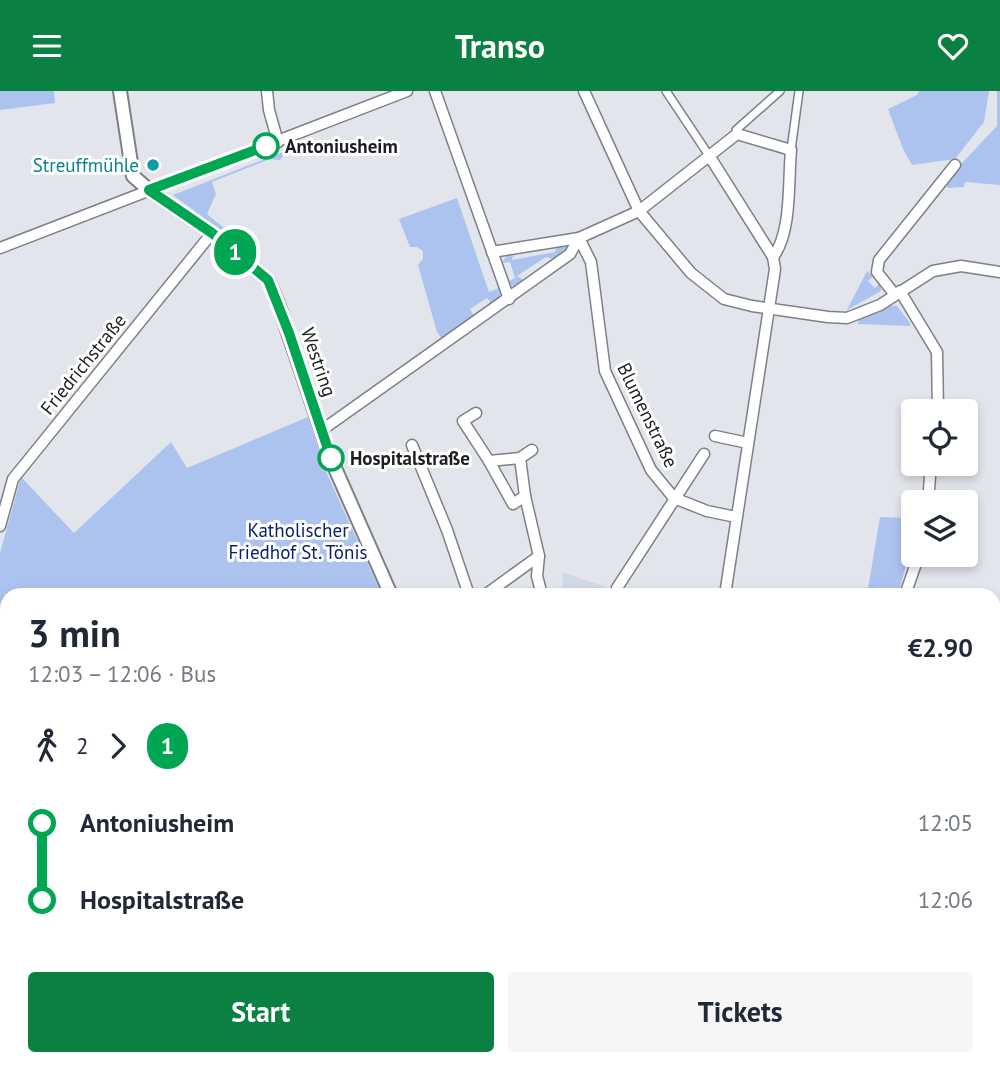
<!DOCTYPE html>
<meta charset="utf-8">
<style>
:root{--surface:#fff;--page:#f6f6f7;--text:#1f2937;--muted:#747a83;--accent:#0b8043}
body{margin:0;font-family:"PT Sans",sans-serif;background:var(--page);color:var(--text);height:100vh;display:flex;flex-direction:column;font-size:26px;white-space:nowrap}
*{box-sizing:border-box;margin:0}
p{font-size:23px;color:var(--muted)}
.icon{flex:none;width:38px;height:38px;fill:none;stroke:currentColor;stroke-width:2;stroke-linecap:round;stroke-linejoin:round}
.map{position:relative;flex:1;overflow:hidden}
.details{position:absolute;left:0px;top:497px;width:1001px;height:478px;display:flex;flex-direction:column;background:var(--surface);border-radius:21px 21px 0 0;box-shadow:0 4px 10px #0003}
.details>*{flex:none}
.badge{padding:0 14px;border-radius:23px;font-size:24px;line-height:46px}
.fabs{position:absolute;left:901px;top:308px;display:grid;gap:14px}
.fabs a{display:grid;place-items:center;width:77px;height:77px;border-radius:7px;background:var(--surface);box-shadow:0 4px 10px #0003;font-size:35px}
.map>.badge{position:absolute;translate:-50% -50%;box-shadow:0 0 0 4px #fff}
.legs{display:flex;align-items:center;gap:10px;height:77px;padding:0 28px;font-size:23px}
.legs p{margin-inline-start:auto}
.overview{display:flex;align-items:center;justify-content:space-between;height:119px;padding:0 28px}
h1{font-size:38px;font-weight:800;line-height:52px}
.primary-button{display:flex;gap:14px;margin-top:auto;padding:14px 28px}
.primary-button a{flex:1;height:80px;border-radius:7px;background:var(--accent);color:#fff;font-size:28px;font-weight:800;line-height:80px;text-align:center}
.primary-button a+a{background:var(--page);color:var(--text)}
ul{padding:0 28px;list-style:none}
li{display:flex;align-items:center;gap:24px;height:77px;font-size:26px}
li i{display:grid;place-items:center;width:10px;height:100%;margin:0 9px;background:currentColor}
li i::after{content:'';width:18px;height:18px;margin:-9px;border:5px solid;border-radius:50%;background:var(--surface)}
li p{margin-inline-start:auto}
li:first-child i{background:linear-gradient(#0000 50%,currentColor 0)}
li:last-child i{background:linear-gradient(currentColor 50%,#0000 0)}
header{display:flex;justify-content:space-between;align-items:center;height:91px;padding:0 28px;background:var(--accent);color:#fff;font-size:32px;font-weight:800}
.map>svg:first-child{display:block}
</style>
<header><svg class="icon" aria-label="menu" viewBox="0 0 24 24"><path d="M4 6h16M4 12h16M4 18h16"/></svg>Transo<svg class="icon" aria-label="heart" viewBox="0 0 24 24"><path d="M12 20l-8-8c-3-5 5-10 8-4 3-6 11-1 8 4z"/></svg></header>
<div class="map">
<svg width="1000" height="974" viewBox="0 0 1000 974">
<rect width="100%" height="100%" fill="#e2e5eb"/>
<g fill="#d2d9e6">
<polygon points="562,481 611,498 631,504 566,504 563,497"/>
<polygon points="1000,751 1000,803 994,800 994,765"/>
</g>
<g fill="#adc3ef">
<polygon points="0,0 54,0 55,12 0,19"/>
<polygon points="919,0 989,0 984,31 955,68 912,74 903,58 888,18 917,4"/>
<polygon points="997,0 1000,0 1000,94 965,91 964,96 948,97 944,91 997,35"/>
<polygon points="288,59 280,69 270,68 212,91 216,103 207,123 224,137 222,140 173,104"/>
<polygon points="457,107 489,201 499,197 500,204 492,213 487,207 470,218 474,225 442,248 437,241 418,174 423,168 423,160 417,156 410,156 399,128"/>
<polygon points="558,152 566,153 568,157 567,162 556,169 546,166 517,185 526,190 515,196 511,194 509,190 515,187 510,171 502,172 507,164 514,160 512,169 555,161"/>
<polygon points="867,180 873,185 868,190 875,197 880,192 881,200 847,219"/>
<polygon points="890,215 897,215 910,232 910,235 858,233 859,229"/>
<polygon points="308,326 328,385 382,504 7,504 7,642 0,635 0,462 21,386 74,442 171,351 187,377"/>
<polygon points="880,426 907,427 913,431 911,455 898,504 867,504"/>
<polygon points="1000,535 1000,625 994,629 994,551"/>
<polygon points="7,646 7,691 0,684 0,666"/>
<polygon points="994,800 1000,803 1000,905 994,907"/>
<polygon points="285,968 413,968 409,974 277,974"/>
</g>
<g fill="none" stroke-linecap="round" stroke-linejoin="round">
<g stroke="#7d8086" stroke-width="10">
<g id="pedestrian">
<polyline points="666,0 710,66"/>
<polyline points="737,43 736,39 780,0"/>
<polyline points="791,59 799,0"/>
</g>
</g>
<g stroke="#7d8086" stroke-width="13">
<g id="minor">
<polyline points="267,0 269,19 278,51"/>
<polyline points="435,0 509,208"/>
<polyline points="584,0 639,120 691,182 724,208 752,215 828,226 847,227 880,214 933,180 961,175 1000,181"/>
<polyline points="710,66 773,166"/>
<polyline points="0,157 407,0"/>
<polyline points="492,161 579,147 591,171 605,280 651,379 674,407 707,420 736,426"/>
<polyline points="900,200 937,261 938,320"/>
<polyline points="895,204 877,181 879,169 955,74"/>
<polyline points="476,322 463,330 489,370 520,367"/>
<path d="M 322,339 L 570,163 L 579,147 L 639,120 L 737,43 L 791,59 C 788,91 792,141 773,166 L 775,178 L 725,504"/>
<polyline points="715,345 748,352"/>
<polyline points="412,354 447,439 469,504"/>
<polyline points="532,359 520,367 525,405 539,465 537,485 542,504"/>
<polyline points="489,370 513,413 525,405"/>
<polyline points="928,411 931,373"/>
<polyline points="0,435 13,388 212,142"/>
<polyline points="617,497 704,363"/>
<polyline points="485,504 539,465"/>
<polyline points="905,504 919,464"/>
<polyline points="994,636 1000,632"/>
<polyline points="0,753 7,746"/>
<polyline points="0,776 7,784"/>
<polyline points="0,873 7,880"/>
<polyline points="735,968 736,974"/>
<polyline points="866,968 880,974"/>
<polyline points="47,974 54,968"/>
<polyline points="211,974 218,968"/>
<polyline points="489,974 492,968"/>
<polyline points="839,974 842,968"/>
<polyline points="913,974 916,968"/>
</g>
</g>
<g stroke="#7d8086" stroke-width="16">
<g id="tertiary">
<polyline points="120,0 133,85 149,99 212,142 268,189 279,215 331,368 391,504"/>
<polyline points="636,968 639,974"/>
</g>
</g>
<use href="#pedestrian" stroke="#fff" stroke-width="7"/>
<use href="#minor" stroke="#fff" stroke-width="10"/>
<use href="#tertiary" stroke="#fff" stroke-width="12"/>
</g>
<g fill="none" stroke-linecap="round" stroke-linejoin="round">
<g stroke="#fff" stroke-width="16">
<polyline id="line-1" points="266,55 149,99 212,142 268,189 289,242 331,367"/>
</g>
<use href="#line-1" stroke="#00a651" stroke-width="10"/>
</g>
<g fill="#fff" stroke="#00a651" stroke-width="3.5">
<circle cx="266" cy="55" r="12"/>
<circle cx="331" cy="367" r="12"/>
</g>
<circle fill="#0f9aa8" stroke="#fff" stroke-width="2.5" cx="153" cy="74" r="7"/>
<g text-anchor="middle" stroke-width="6" stroke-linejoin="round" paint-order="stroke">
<g font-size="19" font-weight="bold" fill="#1c1e20" stroke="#fff" text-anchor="start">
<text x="285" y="62">Antoniusheim</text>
<text x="350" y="374">Hospitalstraße</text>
</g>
<g font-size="19" fill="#0d838f" stroke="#fff" text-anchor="end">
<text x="139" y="81">Streuffmühle</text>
</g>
<g font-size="19" fill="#1c1e20" stroke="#fff">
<text transform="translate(319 271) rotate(71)" y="7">Westring</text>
<text transform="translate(83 273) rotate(-51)" y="7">Friedrichstraße</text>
<text transform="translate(648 324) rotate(64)" y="7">Blumenstraße</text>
</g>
<g font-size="19" fill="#051f6e" stroke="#fff">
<text x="298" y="446">Katholischer<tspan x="298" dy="22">Friedhof St. Tönis</tspan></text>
</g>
</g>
</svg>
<div class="fabs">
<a><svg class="icon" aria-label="locate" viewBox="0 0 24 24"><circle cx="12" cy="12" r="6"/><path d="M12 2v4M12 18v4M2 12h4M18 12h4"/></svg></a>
<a><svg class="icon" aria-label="layers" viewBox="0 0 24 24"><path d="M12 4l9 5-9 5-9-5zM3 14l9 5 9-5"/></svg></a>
</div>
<b class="badge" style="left:235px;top:161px;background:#00a651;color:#fff">1</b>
<section class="details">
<div class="overview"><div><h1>3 min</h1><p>12:03 – 12:06 · Bus</p></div><b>€2.90</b></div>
<div class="legs"><svg class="icon" aria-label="walk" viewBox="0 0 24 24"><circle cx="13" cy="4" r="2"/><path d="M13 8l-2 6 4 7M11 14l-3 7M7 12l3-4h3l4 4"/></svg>2<svg class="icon" aria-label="forward" viewBox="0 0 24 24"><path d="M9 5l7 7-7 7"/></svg><b class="badge" style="background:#00a651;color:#fff">1</b></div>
<ul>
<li><i style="color:#00a651"></i><b>Antoniusheim</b><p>12:05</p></li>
<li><i style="color:#00a651"></i><b>Hospitalstraße</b><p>12:06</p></li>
</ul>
<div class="primary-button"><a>Start</a><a>Tickets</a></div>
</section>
</div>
